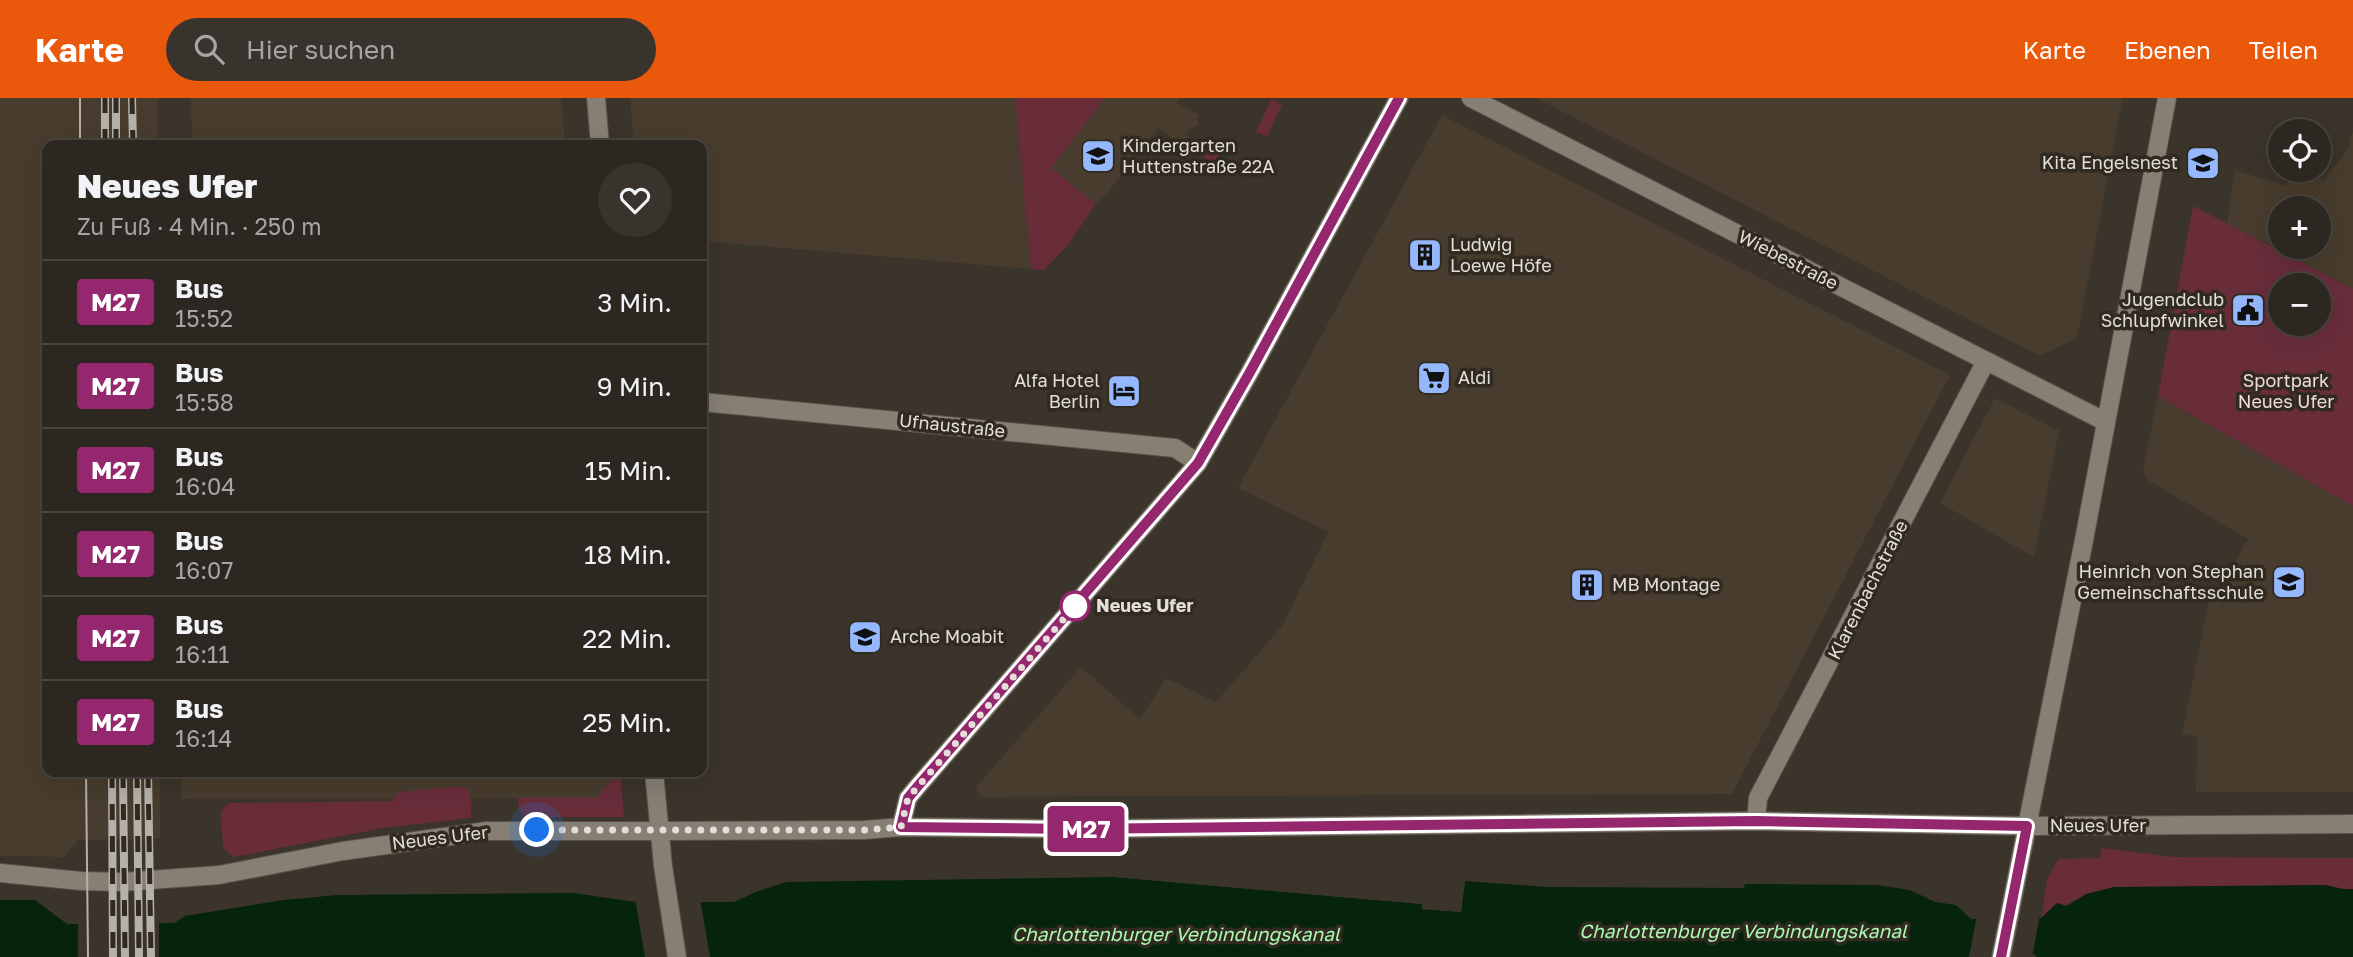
<!DOCTYPE html>
<html lang="de">
<meta charset="utf-8">
<style>
:root{--surface:#2c2720;--page:#38332d;--text:#f1f3f6;--muted:#a6a5a5;--line:#48443e;--accent:#ea580c}
body{margin:0;font-family:"Golos Text",sans-serif;background:var(--page);color:var(--text);height:100vh;display:flex;flex-direction:column;font-size:26px;white-space:nowrap}
*{box-sizing:border-box;margin:0}
p{font-size:23px;color:var(--muted)}
.icon{flex:none;width:38px;height:38px;fill:none;stroke:currentColor;stroke-width:2;stroke-linecap:round;stroke-linejoin:round}
.map{position:relative;flex:1;overflow:hidden}
.drawer{position:absolute;left:42px;top:42px;width:665px;height:637px;display:flex;flex-direction:column;background:var(--surface);border-radius:14px;box-shadow:0 7px 28px #0002,0 0 0 2px var(--line)}
.drawer>*{flex:none}
.badge{padding:0 14px;border-radius:5px;font-size:24px;line-height:46px}
.tools{position:absolute;left:2268px;top:21px;display:grid;gap:14px}
.tools a{display:grid;place-items:center;width:63px;height:63px;border-radius:50%;background:var(--surface);box-shadow:0 7px 28px #0002,0 0 0 2px var(--line);font-size:35px}
.you{position:absolute;width:35px;height:35px;margin:-18px;border:5px solid #fff;border-radius:50%;background:#1a73e8;box-shadow:0 0 0 10px #1a73e833}
.map>.badge{position:absolute;translate:-50% -50%;box-shadow:0 0 0 4px #fff}
.round{display:grid;place-items:center;flex:none;width:74px;height:74px;border-radius:37px;background:var(--page)}
.head{display:flex;align-items:center;justify-content:space-between;height:119px;padding:0 35px}
h1{font-size:33px;font-weight:800;line-height:52px}
ul{padding:0;list-style:none}
li{display:flex;align-items:center;gap:21px;height:84px;padding:0 35px;border-top:2px solid var(--line)}
li div{flex:1}
li b{display:block;font-size:26px}
li em{font-style:normal}
li .badge{min-width:77px;font-weight:700;text-align:center}
header{display:flex;align-items:center;gap:42px;box-sizing:border-box;height:98px;padding:0 35px;background:var(--accent);color:#fff}
header strong{font-size:33px}
nav{display:flex;gap:38px;margin-inline-start:auto;font-size:24px}
.search{width:490px;height:63px;background:var(--page);display:flex;align-items:center;gap:18px;box-sizing:border-box;padding:0 24px;border-radius:38px;color:var(--muted);font-size:26px}
.map>svg:first-child{display:block}
</style>
<header>
<strong>Karte</strong>
<div class="search"><svg class="icon" aria-label="search" viewBox="0 0 24 24"><circle cx="10" cy="10" r="6"/><path d="M15 15l6 6"/></svg>Hier suchen</div>
<nav><a>Karte</a><a>Ebenen</a><a>Teilen</a></nav>
</header>
<div class="map">
<svg width="2353" height="859" viewBox="0 0 2353 859">
<rect width="100%" height="100%" fill="#3b342a"/>
<g fill="#473c2d" fill-rule="evenodd">
<polygon points="0,0 158,0 158,47 47,47 47,674 160,674 160,741 78,742 64,759 0,758"/>
<polygon points="191,0 561,0 565,47 192,47"/>
<polygon points="630,0 1015,0 1031,171 702,143 702,47 634,47"/>
<polygon points="1105,0 1181,0 1177,5 1199,17 1197,21 1199,26 1189,32 1187,35 1189,39 1179,45 1158,30 1106,97 1096,106 1050,71"/>
<polygon points="1536,0 2123,0 2077,240 2040,258"/>
<polygon points="1442,17 1950,277 1732,696 981,699 976,689 1081,569 1140,621 1166,580 1216,604 1282,528 1328,434 1238,390"/>
<path d="M 2353,33 L 2353,191 L 2227,125 L 2235,72 L 2286,88 L 2291,74 L 2324,82 L 2347,52 ZM 2280,110 L 2319,110 L 2319,149 L 2280,149 Z"/>
<polygon points="2158,298 2353,408 2353,694 2196,694 2197,639 2182,636 2209,501 2219,501 2233,467 2248,441 2147,382 2143,372"/>
<polygon points="1995,300 2059,333 2034,459 1940,405"/>
<polygon points="181,674 620,674 596,700 181,701"/>
</g>
<g fill="#692d3a" fill-rule="evenodd">
<polygon points="1015,0 1105,0 1051,70 1096,106 1067,148 1044,172 1031,171"/>
<polygon points="1271,1 1282,6 1267,39 1256,34"/>
<polygon points="1206,40 1223,50 1214,66 1197,55"/>
<path d="M 2193,108 L 2353,191 L 2353,408 L 2158,298 ZM 2280,187 L 2319,187 L 2319,226 L 2280,226 Z"/>
<polygon points="620,674 624,719 526,719 519,713 518,700 596,700"/>
<path d="M 452,689 L 465,689 C 474,698 471,709 471,720 L 383,730 L 234,759 L 223,750 L 221,713 L 229,705 L 393,703 L 398,694 Z"/>
<polygon points="2101,750 2174,759 2353,760 2353,791 2343,791 2325,787 2074,802 2042,820 2047,781 2058,761 2100,760"/>
</g>
<polygon fill="#06230b" points="1113,779 1422,806 1422,811 1461,814 1465,783 1547,789 1744,790 1745,786 1876,787 1910,792 1935,804 1956,807 1971,821 2041,820 2057,805 2067,808 2086,796 2114,789 2325,787 2343,791 2353,791 2353,859 2037,859 2034,856 1972,856 1968,859 0,859 0,802 35,802 67,826 174,825 185,818 284,802 337,797 573,795 636,804 734,804 758,793 787,784"/>
<g fill="#3b342a">
<polygon points="1080,776 1114,776 1423,802 1426,808 1458,811 1461,783 1465,783 1461,814 1422,811 1422,806"/>
<polygon points="635,800 700,801 710,859 645,859"/>
<polygon points="1977,817 2040,817 2032,859 1969,859"/>
<rect x="78" y="822" width="81" height="37"/>
</g>
<g fill="none" stroke-linecap="round" stroke-linejoin="round">
<g stroke="#58524a" stroke-width="20">
<g id="street">
<polyline points="702,304 1175,350 1198,365"/>
<polyline points="1756,723 1758,700 1986,263"/>
<polyline points="2027,728 2353,726"/>
<polyline points="0,775 81,783 122,784 219,777 343,753 487,733 659,733"/>
</g>
</g>
<g stroke="#58524a" stroke-width="20">
<g id="secondary">
<polyline points="596,0 600,47"/>
<polyline points="1471,0 2106,324"/>
<polyline points="654,674 663,768 677,859"/>
<polyline points="901,729 908,700 918,688 1198,365 1250,274 1399,0"/>
<polyline points="659,733 864,732 901,729 1073,731 1756,723 2027,728"/>
<polyline points="2001,859 2084,442 2167,0"/>
</g>
</g>
<use href="#street" stroke="#877f74" stroke-width="18"/>
<use href="#secondary" stroke="#877f74" stroke-width="18"/>
<g stroke="#b5b0a9" stroke-width="2">
<polyline points="80,0 80,47"/>
<polyline points="86,674 88,859"/>
</g>
<g stroke="#b5b0a9" stroke-width="8">
<g id="rail">
<polyline points="132,0 133,47"/>
<polyline points="105,47 105,0"/>
<polyline points="116,47 116,0"/>
<polyline points="112,674 113,859"/>
<polyline points="123,674 125,859"/>
<polyline points="137,674 139,859"/>
<polyline points="148,674 151,859"/>
</g>
</g>
<use href="#rail" stroke="#312a20" stroke-width="5" stroke-dasharray="16" stroke-linecap="butt"/>
</g>
<g fill="none" stroke-linecap="round" stroke-linejoin="round">
<g stroke="#fff" stroke-width="16">
<polyline id="line" points="1399,0 1250,274 1198,365 918,688 908,700 901,729 1073,731 1756,723 2027,728 2001,859"/>
</g>
<use href="#line" stroke="#95276e" stroke-width="10"/>
<polyline stroke="#e3ded8" stroke-width="7" stroke-dasharray="0 12.6" points="537,732 864,732 901,729 908,700 1075,508"/>
</g>
<defs>
<g id="school-square" transform="scale(1.75)"><rect x="-9" y="-9" width="18" height="18" rx="4" fill="#95b7fd" stroke="#312a20"/><path d="M0-5L7-2L0 1L-7-2ZM-4 1L0 2.5L4 1V4Q0 6-4 4Z" fill="#111"/></g>
<g id="building-square" transform="scale(1.75)"><rect x="-9" y="-9" width="18" height="18" rx="4" fill="#95b7fd" stroke="#312a20"/><path d="M-4-6H4V6H1V3H-1V6H-4ZM-2.5-4.3h1.7v1.8h-1.7ZM.8-4.3h1.7v1.8H.8ZM-2.5-1h1.7V.8h-1.7ZM.8-1h1.7V.8H.8Z" fill="#111"/></g>
<g id="civic-square" transform="scale(1.75)"><rect x="-9" y="-9" width="18" height="18" rx="4" fill="#95b7fd" stroke="#312a20"/><path d="M-.6-6.5H3V-4.5H.6V-3L4-1V1h2V6H-6V1h2V-1L-.6-3ZM-1.2 2.5V6h2.4V2.5Z" fill="#111"/></g>
<g id="supermarket-square" transform="scale(1.75)"><rect x="-9" y="-9" width="18" height="18" rx="4" fill="#95b7fd" stroke="#312a20"/><path d="M-6-5.5h2.5l.6 2H6L4.5 2H-2.5L-4.4-4H-6ZM-1.5 3.2a1.3 1.3 0 1 0 .1 0ZM3 3.2a1.3 1.3 0 1 0 .1 0Z" fill="#111"/></g>
<g id="hotel-square" transform="scale(1.75)"><rect x="-9" y="-9" width="18" height="18" rx="4" fill="#95b7fd" stroke="#312a20"/><path d="M-6-4.5h1.5V1H6V5H4.5V3h-9V5H-6ZM-4 0a1.8 1.8 0 1 1 3.6 0ZM.5 0V-2.5h3Q6-2.5 6 0Z" fill="#111"/></g>
</defs>
<g fill-rule="evenodd">
<use href="#school-square" x="1098" y="58"/>
<use href="#school-square" x="2203" y="65"/>
<use href="#building-square" x="1425" y="157"/>
<use href="#civic-square" x="2248" y="212"/>
<use href="#supermarket-square" x="1434" y="280"/>
<use href="#hotel-square" x="1124" y="293"/>
<use href="#school-square" x="2289" y="484"/>
<use href="#building-square" x="1587" y="487"/>
<use href="#school-square" x="865" y="539"/>
</g>
<circle fill="#fff" stroke="#95276e" stroke-width="3.5" cx="1075" cy="508" r="14"/>
<g text-anchor="middle" stroke-width="7" stroke-linejoin="round" paint-order="stroke">
<g font-size="18" fill="#e3ded8" stroke="#312a20" text-anchor="start">
<text x="1122" y="54">Kindergarten<tspan x="1122" dy="21">Huttenstraße 22A</tspan></text>
<text x="2178" y="71" text-anchor="end">Kita Engelsnest</text>
<text x="1450" y="153">Ludwig<tspan x="1450" dy="21">Loewe Höfe</tspan></text>
<text x="2224" y="208" text-anchor="end">Jugendclub<tspan x="2224" dy="21">Schlupfwinkel</tspan></text>
<text x="1458" y="286">Aldi</text>
<text x="1100" y="289" text-anchor="end">Alfa Hotel<tspan x="1100" dy="21">Berlin</tspan></text>
<text x="2264" y="480" text-anchor="end">Heinrich von Stephan<tspan x="2264" dy="21">Gemeinschaftsschule</tspan></text>
<text x="1612" y="493">MB Montage</text>
<text x="890" y="545">Arche Moabit</text>
</g>
<g font-size="18" fill="#e3ded8" stroke="#312a20">
<text transform="translate(1788 162) rotate(27)" y="6">Wiebestraße</text>
<text transform="translate(952 328) rotate(6)" y="6">Ufnaustraße</text>
<text transform="translate(1868 492) rotate(-63)" y="6">Klarenbachstraße</text>
<text x="2098" y="734">Neues Ufer</text>
<text transform="translate(440 740) rotate(-7)" y="6">Neues Ufer</text>
</g>
<g font-size="18" fill="#f1dadd" stroke="#312a20">
<text x="2286" y="289">Sportpark<tspan x="2286" dy="21">Neues Ufer</tspan></text>
</g>
<g font-size="18" font-weight="bold" fill="#e3ded8" stroke="#312a20" text-anchor="start">
<text x="1096" y="514">Neues Ufer</text>
</g>
<g font-size="19" font-style="italic" fill="#aaf9b0" stroke="#312a20">
<text x="1743" y="840">Charlottenburger Verbindungskanal</text>
<text x="1176" y="843">Charlottenburger Verbindungskanal</text>
</g>
</g>
</svg>
<div class="tools">
<a><svg class="icon" aria-label="locate" viewBox="0 0 24 24"><circle cx="12" cy="12" r="6"/><path d="M12 2v4M12 18v4M2 12h4M18 12h4"/></svg></a>
<a>+</a>
<a>−</a>
</div>
<div class="you" style="left:537px;top:732px"></div>
<b class="badge" style="left:1086px;top:731px;background:#95276e;color:#fff">M27</b>
<section class="drawer">
<div class="head"><div><h1>Neues Ufer</h1><p>Zu Fuß · 4 Min. · 250 m</p></div><a class="round"><svg class="icon" aria-label="heart" viewBox="0 0 24 24"><path d="M12 20l-8-8c-3-5 5-10 8-4 3-6 11-1 8 4z"/></svg></a></div>
<ul>
<li><span class="badge" style="background:#95276e;color:#fff">M27</span><div><b>Bus</b><p>15:52</p></div><em>3 Min.</em></li>
<li><span class="badge" style="background:#95276e;color:#fff">M27</span><div><b>Bus</b><p>15:58</p></div><em>9 Min.</em></li>
<li><span class="badge" style="background:#95276e;color:#fff">M27</span><div><b>Bus</b><p>16:04</p></div><em>15 Min.</em></li>
<li><span class="badge" style="background:#95276e;color:#fff">M27</span><div><b>Bus</b><p>16:07</p></div><em>18 Min.</em></li>
<li><span class="badge" style="background:#95276e;color:#fff">M27</span><div><b>Bus</b><p>16:11</p></div><em>22 Min.</em></li>
<li><span class="badge" style="background:#95276e;color:#fff">M27</span><div><b>Bus</b><p>16:14</p></div><em>25 Min.</em></li>
</ul>
</section>
</div>
